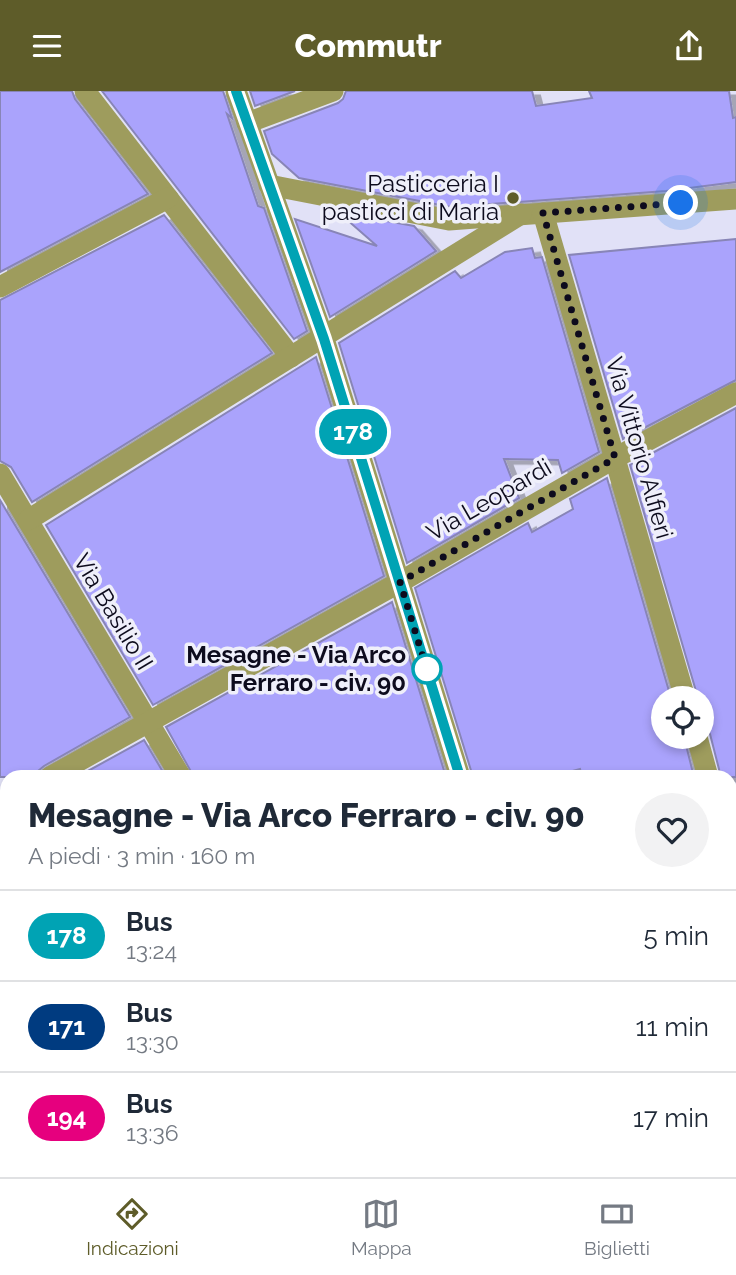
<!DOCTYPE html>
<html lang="it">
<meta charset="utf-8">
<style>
:root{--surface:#fff;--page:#f2f2f3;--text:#1f2937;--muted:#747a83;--line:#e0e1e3;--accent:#5e5c29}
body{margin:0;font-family:Raleway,sans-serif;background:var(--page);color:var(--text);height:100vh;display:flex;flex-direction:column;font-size:26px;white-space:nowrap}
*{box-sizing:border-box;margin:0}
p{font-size:23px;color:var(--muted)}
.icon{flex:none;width:38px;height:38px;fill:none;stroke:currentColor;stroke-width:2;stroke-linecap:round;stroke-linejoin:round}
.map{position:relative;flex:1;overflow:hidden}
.details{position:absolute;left:0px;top:679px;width:737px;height:408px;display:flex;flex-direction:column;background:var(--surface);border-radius:21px 21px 0 0;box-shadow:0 4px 10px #0003}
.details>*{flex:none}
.badge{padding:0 14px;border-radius:23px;font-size:24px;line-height:46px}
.buttons{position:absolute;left:651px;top:595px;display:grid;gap:14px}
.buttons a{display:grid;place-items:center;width:63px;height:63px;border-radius:50%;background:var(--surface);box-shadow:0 4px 10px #0003;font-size:35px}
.you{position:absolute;width:35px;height:35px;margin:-18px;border:5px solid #fff;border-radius:50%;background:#1a73e8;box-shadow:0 0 0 10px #1a73e833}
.map>.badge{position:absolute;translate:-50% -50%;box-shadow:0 0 0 4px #fff}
.round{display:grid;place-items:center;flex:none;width:74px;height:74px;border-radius:37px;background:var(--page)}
.overview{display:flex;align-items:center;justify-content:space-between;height:119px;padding:0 28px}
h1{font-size:33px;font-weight:800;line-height:52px}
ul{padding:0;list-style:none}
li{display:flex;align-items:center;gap:21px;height:91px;padding:0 28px;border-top:2px solid var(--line)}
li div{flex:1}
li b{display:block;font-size:26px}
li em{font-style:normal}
li .badge{min-width:77px;font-weight:700;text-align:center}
header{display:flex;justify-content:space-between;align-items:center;height:91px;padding:0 28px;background:var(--accent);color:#fff;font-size:32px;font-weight:800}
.dock{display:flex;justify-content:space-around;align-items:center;height:98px;border-top:2px solid var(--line);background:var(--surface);font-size:19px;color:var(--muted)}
.dock a{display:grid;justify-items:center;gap:4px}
.dock .active{color:var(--accent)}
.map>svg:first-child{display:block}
</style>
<header><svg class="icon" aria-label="menu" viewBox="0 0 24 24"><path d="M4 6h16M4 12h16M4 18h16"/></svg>Commutr<svg class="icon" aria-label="share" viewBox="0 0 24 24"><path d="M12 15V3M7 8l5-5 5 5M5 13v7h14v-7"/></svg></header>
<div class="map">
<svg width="736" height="1086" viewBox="0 0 736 1086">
<defs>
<filter id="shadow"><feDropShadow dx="8" dy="4.5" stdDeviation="0" flood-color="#0004"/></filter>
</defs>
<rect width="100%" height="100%" fill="#e1e1f7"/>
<g fill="#aaa3fc" stroke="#8885b7" stroke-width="2" filter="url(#shadow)">
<polygon points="0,0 72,0 75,8 148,103 0,181"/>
<polygon points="102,0 223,0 232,27 227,23 258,115 264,117 307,240 294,248"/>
<polygon points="250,0 295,0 255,15"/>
<polygon points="346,0 532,0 536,15 592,7 589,0 729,0 733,27 736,26 736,91 666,100 451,116 299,87 272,63 264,40 338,12 343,8"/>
<polygon points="338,121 414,135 436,160 330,226 295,128 377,155"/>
<polygon points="164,124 272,262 32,411 11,376 0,370 0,209"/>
<polygon points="736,148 736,289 623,348 569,164"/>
<polygon points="532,157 535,167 542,166 599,361 562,382 558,369 504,368 519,407 407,472 339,252 455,180 461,187 505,161"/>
<polygon points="316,266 384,485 153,614 46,434"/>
<polygon points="736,317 736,686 721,686 710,643 702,634 702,607 698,607 630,374"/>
<polygon points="607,387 671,607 663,607 663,646 684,646 694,686 582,686 580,678 550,686 473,686 415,497 528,432 532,441 573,418 570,408"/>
<polygon points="0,409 130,626 44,675 38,680 37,686 0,686"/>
<polygon points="392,511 446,686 194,686 166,636"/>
<polygon points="144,649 166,686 77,686"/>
</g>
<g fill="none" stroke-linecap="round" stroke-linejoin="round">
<g stroke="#9e9c5d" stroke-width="21">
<polyline points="85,0 291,266"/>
<polyline points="236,0 324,248 460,686"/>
<polyline points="247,32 333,0"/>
<polyline points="269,94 449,129 736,108"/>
<polyline points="543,122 685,607"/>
<polyline points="0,196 168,107"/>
<polyline points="0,383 181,686"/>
<polyline points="28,429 521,123"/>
<polyline points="697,646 708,686"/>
<polyline points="50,686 400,491 615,367 736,302"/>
<polyline points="0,713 7,709"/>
<polyline points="730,758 736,780"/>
<polyline points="730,821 736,817"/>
<polyline points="0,993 7,1005"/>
<polyline points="51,1080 55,1086"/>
<polyline points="581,1080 583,1086"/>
<polyline points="289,1086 300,1080"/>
</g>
</g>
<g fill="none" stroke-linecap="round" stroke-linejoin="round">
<g stroke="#fff" stroke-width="16">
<polyline id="line" points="236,0 324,248 460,686"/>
</g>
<use href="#line" stroke="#00a3b4" stroke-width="10"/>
<polyline stroke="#0d0b1d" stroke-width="7" stroke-dasharray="0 12.6" points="427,578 430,589 400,491 615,367 543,122 681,112"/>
</g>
<circle fill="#5e5c29" stroke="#efeffa" stroke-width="2.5" cx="513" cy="107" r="7"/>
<circle fill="#fff" stroke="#00a3b4" stroke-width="3.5" cx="427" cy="578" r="14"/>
<g text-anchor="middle" stroke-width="7" stroke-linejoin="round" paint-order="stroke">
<g font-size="24" fill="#0d0b1d" stroke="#efeffa" text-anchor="end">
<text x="499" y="101">Pasticceria I<tspan x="499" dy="28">pasticci di Maria</tspan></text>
</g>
<g font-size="24" fill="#0d0b1d" stroke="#efeffa">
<text transform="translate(639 357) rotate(74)" y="8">Via Vittorio Alfieri</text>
<text transform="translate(489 409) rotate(-30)" y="8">Via Leopardi</text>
<text transform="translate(113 521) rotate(59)" y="8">Via Basilio II</text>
</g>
<g font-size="24" font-weight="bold" fill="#0d0b1d" stroke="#efeffa" text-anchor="end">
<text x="406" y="572">Mesagne - Via Arco<tspan x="406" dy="28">Ferraro - civ. 90</tspan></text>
</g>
</g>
</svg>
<div class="buttons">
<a><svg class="icon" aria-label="locate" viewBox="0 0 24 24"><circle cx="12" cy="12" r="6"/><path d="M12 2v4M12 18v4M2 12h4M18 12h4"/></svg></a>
</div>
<div class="you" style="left:681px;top:112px"></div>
<b class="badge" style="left:353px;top:341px;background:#00a3b4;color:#fff">178</b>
<section class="details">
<div class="overview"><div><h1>Mesagne - Via Arco Ferraro - civ. 90</h1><p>A piedi · 3 min · 160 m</p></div><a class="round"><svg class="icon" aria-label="heart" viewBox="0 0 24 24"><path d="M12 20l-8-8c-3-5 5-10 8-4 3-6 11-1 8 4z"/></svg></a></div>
<ul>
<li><span class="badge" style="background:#00a3b4;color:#fff">178</span><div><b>Bus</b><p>13:24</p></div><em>5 min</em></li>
<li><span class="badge" style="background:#003b80;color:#fff">171</span><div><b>Bus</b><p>13:30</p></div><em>11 min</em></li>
<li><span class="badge" style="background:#e6007e;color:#fff">194</span><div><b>Bus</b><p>13:36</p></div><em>17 min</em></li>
</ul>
</section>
</div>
<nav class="dock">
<a class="active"><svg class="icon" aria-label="directions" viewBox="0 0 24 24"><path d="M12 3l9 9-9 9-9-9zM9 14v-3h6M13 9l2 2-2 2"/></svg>Indicazioni</a>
<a><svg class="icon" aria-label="map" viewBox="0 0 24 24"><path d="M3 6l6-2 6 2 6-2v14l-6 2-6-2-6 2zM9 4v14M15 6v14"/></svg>Mappa</a>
<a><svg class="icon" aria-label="tickets" viewBox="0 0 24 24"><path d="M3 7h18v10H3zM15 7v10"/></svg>Biglietti</a>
</nav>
